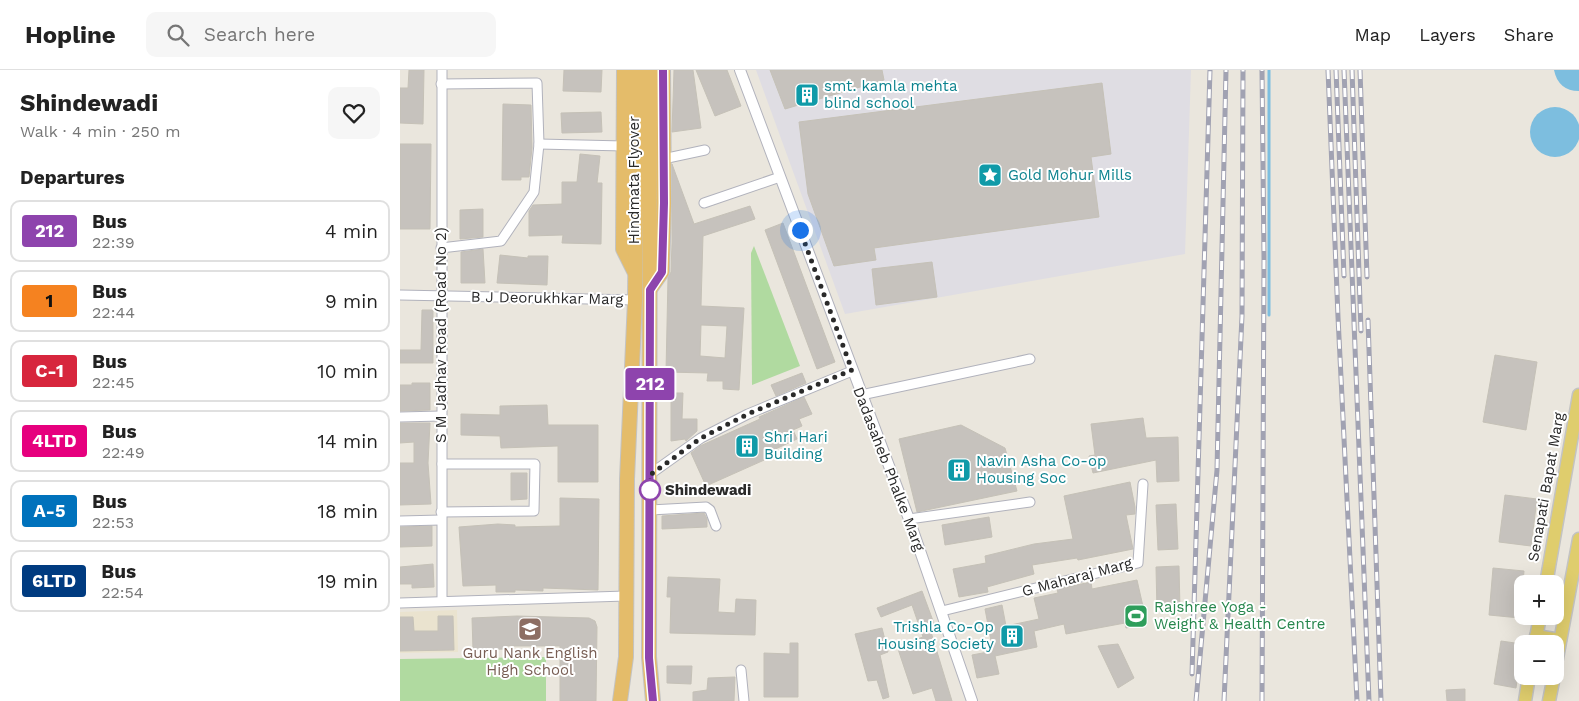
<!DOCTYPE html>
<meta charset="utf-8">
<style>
:root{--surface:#fff;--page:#f6f6f6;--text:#222;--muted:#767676;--line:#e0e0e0}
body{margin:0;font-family:"Work Sans",sans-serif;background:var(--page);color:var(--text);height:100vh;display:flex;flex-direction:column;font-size:19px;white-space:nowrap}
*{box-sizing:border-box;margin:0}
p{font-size:16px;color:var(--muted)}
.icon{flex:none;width:28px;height:28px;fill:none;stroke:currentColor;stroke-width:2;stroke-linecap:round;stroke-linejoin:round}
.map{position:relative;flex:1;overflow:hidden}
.side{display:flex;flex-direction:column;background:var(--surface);width:400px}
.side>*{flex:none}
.badge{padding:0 10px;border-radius:4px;font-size:18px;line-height:32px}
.tools{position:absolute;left:1114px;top:505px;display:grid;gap:10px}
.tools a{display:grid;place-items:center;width:50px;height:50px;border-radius:10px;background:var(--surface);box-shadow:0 5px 20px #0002;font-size:25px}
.you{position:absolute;width:25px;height:25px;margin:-12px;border:4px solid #fff;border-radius:50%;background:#1a73e8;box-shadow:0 0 0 8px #1a73e833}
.map>.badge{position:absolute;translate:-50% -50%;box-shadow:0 0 0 2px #fff}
h2{padding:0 20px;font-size:19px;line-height:45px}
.round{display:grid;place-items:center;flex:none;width:52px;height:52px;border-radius:10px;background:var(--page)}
.overview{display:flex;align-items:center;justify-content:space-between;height:85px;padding:0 20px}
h1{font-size:24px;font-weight:700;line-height:38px}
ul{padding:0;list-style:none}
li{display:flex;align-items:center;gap:15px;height:62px;margin:0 10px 8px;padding:0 10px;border:2px solid var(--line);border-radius:10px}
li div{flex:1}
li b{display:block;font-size:19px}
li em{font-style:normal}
li .badge{min-width:55px;font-weight:700;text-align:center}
header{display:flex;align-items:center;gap:30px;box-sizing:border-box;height:70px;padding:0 25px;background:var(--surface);border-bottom:1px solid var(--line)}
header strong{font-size:24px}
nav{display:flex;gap:28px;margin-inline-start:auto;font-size:18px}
.search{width:350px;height:45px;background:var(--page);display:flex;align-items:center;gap:12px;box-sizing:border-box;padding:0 18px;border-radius:10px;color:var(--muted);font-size:19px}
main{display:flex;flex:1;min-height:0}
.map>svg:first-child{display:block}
</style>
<header>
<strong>Hopline</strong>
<div class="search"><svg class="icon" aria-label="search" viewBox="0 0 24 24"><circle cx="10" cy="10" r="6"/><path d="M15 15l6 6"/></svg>Search here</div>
<nav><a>Map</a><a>Layers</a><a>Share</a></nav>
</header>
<main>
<section class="side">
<div class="overview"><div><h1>Shindewadi</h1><p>Walk · 4 min · 250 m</p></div><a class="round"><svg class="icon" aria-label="heart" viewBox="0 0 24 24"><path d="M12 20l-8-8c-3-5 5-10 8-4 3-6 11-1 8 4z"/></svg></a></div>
<h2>Departures</h2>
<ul>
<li><span class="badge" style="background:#8e44ad;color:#fff">212</span><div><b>Bus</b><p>22:39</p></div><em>4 min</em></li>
<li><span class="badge" style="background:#f58220;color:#111">1</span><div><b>Bus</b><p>22:44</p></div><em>9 min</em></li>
<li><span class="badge" style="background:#d7263d;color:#fff">C-1</span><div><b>Bus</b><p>22:45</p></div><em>10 min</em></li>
<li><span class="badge" style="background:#e6007e;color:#fff">4LTD</span><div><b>Bus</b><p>22:49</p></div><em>14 min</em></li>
<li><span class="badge" style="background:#0072bc;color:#fff">A-5</span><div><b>Bus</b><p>22:53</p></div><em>18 min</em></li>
<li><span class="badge" style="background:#003b80;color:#fff">6LTD</span><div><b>Bus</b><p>22:54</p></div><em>19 min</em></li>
</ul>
</section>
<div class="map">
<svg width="1179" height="631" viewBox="0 0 1179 631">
<rect width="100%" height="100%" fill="#eae6dd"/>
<polygon fill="#dfdde3" points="356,0 791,0 785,184 445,244"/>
<polygon fill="#eae3cf" points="57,540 58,582 0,583 0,542"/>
<g fill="#b0daa0">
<polygon points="354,176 400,296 352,315 351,183"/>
<polygon points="146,587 146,631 0,631 0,589"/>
</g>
<g fill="#7dbedf">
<path d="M 1154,0 L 1179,0 L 1179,21 C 1165,21 1157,14 1154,0 Z"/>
<circle cx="1155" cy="62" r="25"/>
</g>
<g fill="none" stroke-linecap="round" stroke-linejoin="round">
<polyline stroke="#7dbedf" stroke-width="3" points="869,0 869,245"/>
</g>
<g fill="#c6c2bd" stroke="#c5c1b7" fill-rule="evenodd">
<polygon points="9,0 24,0 23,54 0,53 0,18 8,18"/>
<polygon points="164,0 202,0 201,22 163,21"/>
<polygon points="274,0 293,0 301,58 272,62"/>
<polygon points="296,0 327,0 341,36 315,46"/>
<polygon points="370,0 482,0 484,10 385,39"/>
<polygon points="702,13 711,84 691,87 699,147 474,178 476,190 434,196 408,124 399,52"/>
<polygon points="103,34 131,35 132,78 129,107 121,107 121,110 102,110"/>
<polygon points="201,42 202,62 162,63 161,43"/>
<polygon points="0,74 31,74 30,159 0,159"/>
<polygon points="180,84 200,86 197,113 202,113 201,174 162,173 163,165 129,166 129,141 133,135 162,134 162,112 177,112"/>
<path d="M 272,94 L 294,154 L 350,136 L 355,149 L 303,166 L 301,236 L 344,238 L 339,320 L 323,319 L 323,311 L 307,311 L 308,303 L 266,302 L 268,208 L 271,202 L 272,173 ZM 301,255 L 327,256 L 325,288 L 300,286 Z"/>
<polygon points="83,139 83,167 60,169 60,140"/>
<polygon points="383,153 435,292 417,299 365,160"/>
<polygon points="83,179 85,213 61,213 61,182"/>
<polygon points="100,185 128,188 128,186 148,186 147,215 97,213"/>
<polygon points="532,192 537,227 476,235 472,199"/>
<polygon points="22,240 33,240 33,293 0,293 0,280 21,280"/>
<polygon points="1095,285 1137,292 1126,360 1083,352"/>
<polygon points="402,303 406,313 376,326 371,315"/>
<polygon points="12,313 30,313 30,340 0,341 0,315 12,315"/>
<polygon points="271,323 283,323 282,349 297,349 297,361 286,371 285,369 271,371"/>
<polygon points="404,327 412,344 399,349 402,356 393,360 397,369 369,382 371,387 306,416 291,383 300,376 360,349 359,347"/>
<polygon points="147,335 148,355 198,355 198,412 158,412 158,376 101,378 100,366 61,365 61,344 100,345 100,336"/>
<polygon points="743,348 746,368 778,367 779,411 757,412 756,390 693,403 689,386 695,385 691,354"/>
<polygon points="0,353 30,353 28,393 31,434 0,435 0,393 14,393 14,372 0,373"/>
<polygon points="561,355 605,378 617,421 517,442 499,369"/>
<polygon points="111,403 127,403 127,429 111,430"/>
<polygon points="730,412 735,437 735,444 726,445 733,479 678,490 677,488 632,495 634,504 587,517 588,522 559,527 553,499 586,493 585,486 634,474 673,469 664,426"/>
<polygon points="1105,425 1137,429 1131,476 1099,472"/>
<polygon points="160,428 199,429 198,520 143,518 143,521 115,520 115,522 96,522 96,515 63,516 59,457 98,454 115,455 115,457 160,456"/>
<polygon points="776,434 778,479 758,480 756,435"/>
<polygon points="304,443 307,449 307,457 262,459 262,446"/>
<polygon points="589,447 592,467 545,475 542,455"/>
<polygon points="32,456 32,476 0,477 0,457"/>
<polygon points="33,494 34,517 12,518 12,514 0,514 0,497"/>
<polygon points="779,496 780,540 757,541 756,497"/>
<polygon points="1093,498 1124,501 1120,548 1089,545"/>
<polygon points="268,507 320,509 318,542 335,543 336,529 356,530 355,565 270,563 271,527 267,527"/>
<polygon points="737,510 747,554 726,558 725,553 666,564 664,554 634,561 637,577 595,586 599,604 577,608 572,585 593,581 585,539 602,535 606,556 639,549 634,528 658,523 657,519 691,512 692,519"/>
<polygon points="522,521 536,559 531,562 552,631 536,631 532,618 513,624 497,576 523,567 512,535 481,547 477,538"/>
<polygon points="38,546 53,546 54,580 0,581 0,547 13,547 14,561 38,561"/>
<polygon points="117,546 189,548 195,551 197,557 196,631 160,631 160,576 106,576 106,579 73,580 72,548"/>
<polygon points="482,558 488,582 480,585 489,627 483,629 477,610 468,611 455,564"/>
<polygon points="1101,571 1122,574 1116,618 1094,614"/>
<polygon points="390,573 398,573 398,627 364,627 364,583 390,584"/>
<polygon points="718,574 734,608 718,618 698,576"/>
<polygon points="267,596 292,596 291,614 267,613"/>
<polygon points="335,607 334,631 293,631 293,622 307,620 308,608"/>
<polygon points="1065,619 1065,631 1047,631 1046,620"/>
</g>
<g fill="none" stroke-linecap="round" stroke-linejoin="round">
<g stroke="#b1b2bc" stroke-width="11">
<g id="minor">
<polyline points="42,0 42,530"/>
<polyline points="41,14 137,13 139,74 134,122 101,171 41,178"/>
<polyline points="139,74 224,76"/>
<polyline points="263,89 305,80"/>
<polyline points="304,133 380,107"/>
<polyline points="0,225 235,230"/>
<polyline points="461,325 630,289"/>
<polyline points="0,347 41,346"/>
<polyline points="249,405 301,368 348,344 452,301"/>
<polyline points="250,440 306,437 310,440 316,456"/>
<polyline points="41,442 134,441 135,394 42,394"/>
<polyline points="509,449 630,432"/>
<polyline points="0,451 41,450"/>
<polyline points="0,533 226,526"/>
<polyline points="542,541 738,493 743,414"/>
<polyline points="341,600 344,631"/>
</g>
</g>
<g stroke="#b1b2bc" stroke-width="12">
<polyline id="tertiary" points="340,0 509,449 572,631"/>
</g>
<g stroke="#c3c3c3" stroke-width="15">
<g id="primary">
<polyline points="1146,514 1179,325"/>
<polyline points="1136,566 1160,570"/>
<polyline points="1135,574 1140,546"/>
<polyline points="1155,599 1179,469"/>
<polyline points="1125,631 1129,606"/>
<polyline points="1149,631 1154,606"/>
</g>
</g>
<g stroke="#c3c3c3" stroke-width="16">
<g id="trunk">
<polyline points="224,0 223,179 234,201"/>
<polyline points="250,0 249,587 253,631"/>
<polyline points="250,219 262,202 264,133 263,0"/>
<polyline points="220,631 226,587 227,409 235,230 236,133 236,0"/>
</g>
</g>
<use href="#minor" stroke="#fff" stroke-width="9"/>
<use href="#tertiary" stroke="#fff" stroke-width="10"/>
<use href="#primary" stroke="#dfcd6d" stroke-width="12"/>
<use href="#trunk" stroke="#e4bc6a" stroke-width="14"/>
<g stroke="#a1a2b2" stroke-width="5">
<g id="rail">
<polyline points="928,0 938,247 957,631"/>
<polyline points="936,0 944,206"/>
<polyline points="944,0 969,631"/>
<polyline points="952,0 961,261"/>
<polyline points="960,0 967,207"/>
<polyline points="968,250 981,631"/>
<polyline points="792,604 810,0"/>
<polyline points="796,631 817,400 826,0"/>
<polyline points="824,631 842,246 843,0"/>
<polyline points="862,631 864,188 862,0"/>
</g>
</g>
<use href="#rail" stroke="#fff" stroke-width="3" stroke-dasharray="9" stroke-linecap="butt"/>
</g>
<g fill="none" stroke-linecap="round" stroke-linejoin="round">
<g stroke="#fff" stroke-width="11">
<polyline id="line" points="253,631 249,588 250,220 262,202 264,133 263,0"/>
</g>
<use href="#line" stroke="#8e44ad" stroke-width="8"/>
<polyline stroke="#2a2a2a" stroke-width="5" stroke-dasharray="0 9" points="250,420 250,405 301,368 348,344 452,300 400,160"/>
</g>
<defs>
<g id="building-square" transform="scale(1.25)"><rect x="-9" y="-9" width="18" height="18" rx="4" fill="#0f9aa8" stroke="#fff"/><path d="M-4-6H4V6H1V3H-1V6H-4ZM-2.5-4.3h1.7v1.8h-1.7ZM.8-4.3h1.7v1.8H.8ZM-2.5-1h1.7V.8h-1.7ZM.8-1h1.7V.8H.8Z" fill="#fff"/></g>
<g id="sight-square" transform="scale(1.25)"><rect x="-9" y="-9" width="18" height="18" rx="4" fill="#0f9aa8" stroke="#fff"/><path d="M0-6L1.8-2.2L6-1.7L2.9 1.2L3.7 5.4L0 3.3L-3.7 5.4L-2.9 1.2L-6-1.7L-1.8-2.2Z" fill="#fff"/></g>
<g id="stadium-square" transform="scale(1.25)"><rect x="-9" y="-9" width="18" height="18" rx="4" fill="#2e9e5b" stroke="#fff"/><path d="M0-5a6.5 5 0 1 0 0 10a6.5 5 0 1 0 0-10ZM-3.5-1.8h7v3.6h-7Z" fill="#fff"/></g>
<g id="school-square" transform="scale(1.25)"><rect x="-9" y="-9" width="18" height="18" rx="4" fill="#8d6e63" stroke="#fff"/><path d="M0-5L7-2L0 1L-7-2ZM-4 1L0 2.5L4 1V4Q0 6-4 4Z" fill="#fff"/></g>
</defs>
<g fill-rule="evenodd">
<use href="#building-square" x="407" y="25"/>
<use href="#sight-square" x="590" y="105"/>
<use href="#building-square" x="347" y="376"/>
<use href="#building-square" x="559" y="400"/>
<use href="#stadium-square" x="736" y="546"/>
<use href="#school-square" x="130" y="559"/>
<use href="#building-square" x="612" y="566"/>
</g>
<circle fill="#fff" stroke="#8e44ad" stroke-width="2.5" cx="250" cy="420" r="10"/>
<g text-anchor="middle" stroke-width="4" stroke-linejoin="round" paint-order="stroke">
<g font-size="15" fill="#0d838f" stroke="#fff" text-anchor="start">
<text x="424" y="21">smt. kamla mehta<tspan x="424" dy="17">blind school</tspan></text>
<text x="608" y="110">Gold Mohur Mills</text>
<text x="364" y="372">Shri Hari<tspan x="364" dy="17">Building</tspan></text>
<text x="576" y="396">Navin Asha Co-op<tspan x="576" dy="17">Housing Soc</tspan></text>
<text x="594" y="562" text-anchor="end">Trishla Co-Op<tspan x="594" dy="17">Housing Society</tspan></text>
</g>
<g font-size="15" fill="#2a2a2a" stroke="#fff">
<text transform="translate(234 110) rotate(-90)" y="5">Hindmata Flyover</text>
<text transform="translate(147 228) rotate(1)" y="5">B J Deorukhkar Marg</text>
<text transform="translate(41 265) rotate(-90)" y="5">S M Jadhav Road (Road No 2)</text>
<text transform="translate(489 399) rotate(69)" y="5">Dadasaheb Phalke Marg</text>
<text transform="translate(1146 417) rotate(-80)" y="5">Senapati Bapat Marg</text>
<text transform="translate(677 507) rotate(-15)" y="5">G Maharaj Marg</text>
</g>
<g font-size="15" font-weight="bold" fill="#2a2a2a" stroke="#fff" text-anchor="start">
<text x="265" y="425">Shindewadi</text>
</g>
<g font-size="15" fill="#27864d" stroke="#fff" text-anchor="start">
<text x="754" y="542">Rajshree Yoga -<tspan x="754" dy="17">Weight &amp; Health Centre</tspan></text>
</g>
<g font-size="15" fill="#785e54" stroke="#fff">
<text x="130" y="588">Guru Nank English<tspan x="130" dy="17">High School</tspan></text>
</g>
</g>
</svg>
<div class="tools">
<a>+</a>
<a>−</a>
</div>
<div class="you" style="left:400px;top:160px"></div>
<b class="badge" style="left:250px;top:314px;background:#8e44ad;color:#fff">212</b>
</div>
</main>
